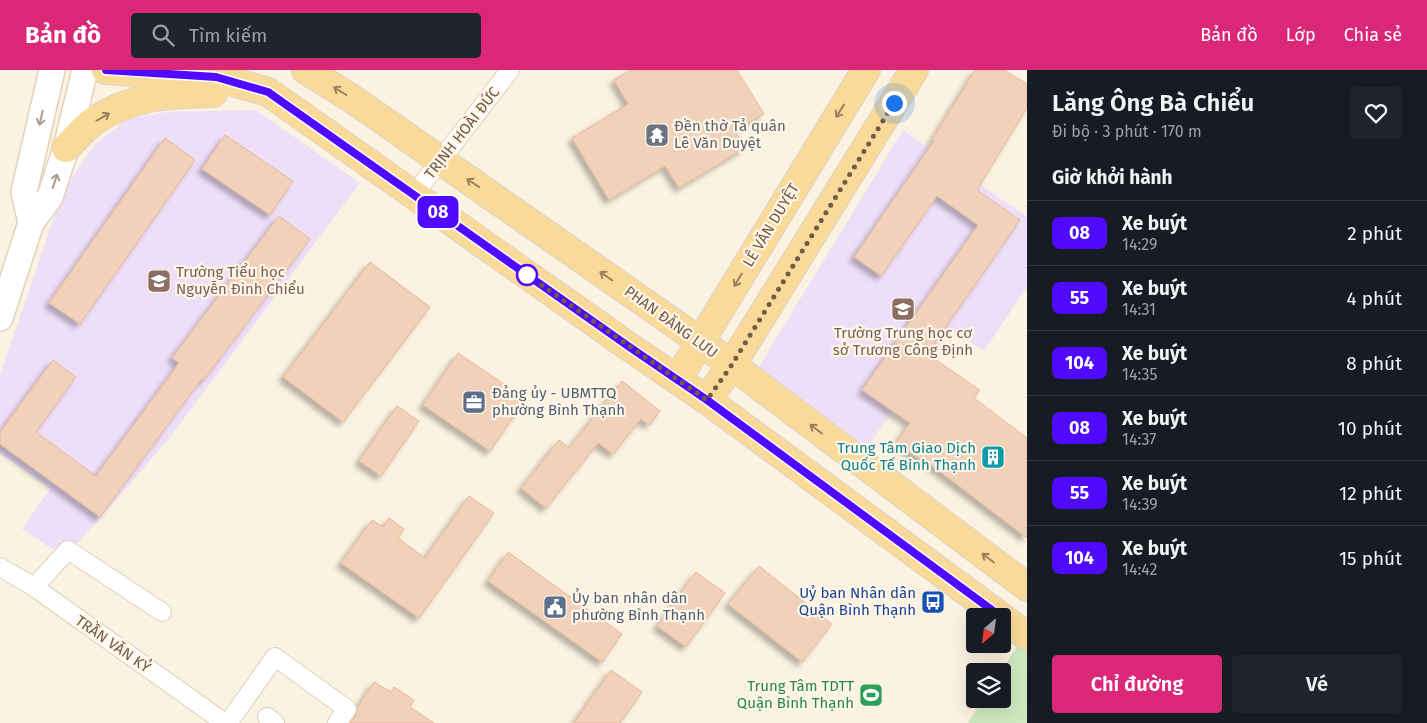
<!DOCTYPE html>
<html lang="vi">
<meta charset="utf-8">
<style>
:root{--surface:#171b24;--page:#20242c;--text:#f1f3f6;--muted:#9ea1a6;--line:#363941;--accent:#db2777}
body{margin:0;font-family:"Fira Sans",sans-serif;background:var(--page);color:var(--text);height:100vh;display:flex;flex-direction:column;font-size:19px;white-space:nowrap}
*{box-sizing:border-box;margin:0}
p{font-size:16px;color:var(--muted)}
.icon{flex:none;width:28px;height:28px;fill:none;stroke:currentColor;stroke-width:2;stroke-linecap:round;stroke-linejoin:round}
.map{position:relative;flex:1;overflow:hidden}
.panel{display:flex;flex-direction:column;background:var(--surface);width:400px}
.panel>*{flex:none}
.badge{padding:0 10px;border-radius:8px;font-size:18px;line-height:32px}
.needle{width:32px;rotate:209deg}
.controls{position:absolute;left:966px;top:538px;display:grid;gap:10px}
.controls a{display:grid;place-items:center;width:45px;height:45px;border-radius:5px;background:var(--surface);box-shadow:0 5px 20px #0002;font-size:25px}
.you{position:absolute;width:25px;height:25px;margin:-12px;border:4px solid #fff;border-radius:50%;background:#1a73e8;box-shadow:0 0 0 8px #1a73e833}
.map>.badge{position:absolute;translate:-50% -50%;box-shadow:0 0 0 2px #fff}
h2{padding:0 25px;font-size:19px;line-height:45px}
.round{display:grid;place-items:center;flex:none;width:52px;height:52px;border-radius:5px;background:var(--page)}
.summary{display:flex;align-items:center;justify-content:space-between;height:85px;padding:0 25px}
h1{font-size:24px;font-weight:600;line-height:38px}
.button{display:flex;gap:10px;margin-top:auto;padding:10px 25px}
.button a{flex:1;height:58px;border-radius:5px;background:var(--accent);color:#fff;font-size:20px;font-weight:600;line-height:58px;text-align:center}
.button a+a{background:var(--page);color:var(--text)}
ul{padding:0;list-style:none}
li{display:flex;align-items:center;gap:15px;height:65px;padding:0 25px;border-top:1px solid var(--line)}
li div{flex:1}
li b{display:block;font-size:19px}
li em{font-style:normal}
li .badge{min-width:55px;font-weight:700;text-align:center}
header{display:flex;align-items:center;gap:30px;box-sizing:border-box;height:70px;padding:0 25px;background:var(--accent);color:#fff}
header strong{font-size:24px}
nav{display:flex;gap:28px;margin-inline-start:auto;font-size:18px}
.search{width:350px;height:45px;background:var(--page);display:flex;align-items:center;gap:12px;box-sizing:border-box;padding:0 18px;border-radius:5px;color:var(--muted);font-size:19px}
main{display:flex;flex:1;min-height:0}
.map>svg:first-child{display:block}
</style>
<header>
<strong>Bản đồ</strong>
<div class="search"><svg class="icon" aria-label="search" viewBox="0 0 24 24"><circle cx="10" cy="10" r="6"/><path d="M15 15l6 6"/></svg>Tìm kiếm</div>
<nav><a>Bản đồ</a><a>Lớp</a><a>Chia sẻ</a></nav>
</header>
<main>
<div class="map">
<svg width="1027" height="653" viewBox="0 0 1027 653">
<defs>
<filter id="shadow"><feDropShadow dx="-4.5" dy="4.5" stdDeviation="2.5" flood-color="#0004"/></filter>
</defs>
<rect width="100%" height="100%" fill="#fcf2e1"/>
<g fill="#efdef8">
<polygon points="256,40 360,113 168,370 79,472 52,479 22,459 50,419 0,383 0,305 64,118 94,76 126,49 167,42"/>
<polygon points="903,60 1027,147 1027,217 984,281 951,260 864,381 758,298"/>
</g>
<polygon fill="#cfe9c0" points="1019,574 1027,580 1027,653 968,653 983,629 1002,629 1001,601"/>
<g fill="#f1d1b9" stroke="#e3b999" filter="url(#shadow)">
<polygon points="631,0 737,0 764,44 735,61 745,78 679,118 665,96 609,130 572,68 628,34 614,10"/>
<polygon points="975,0 1004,0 1027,14 1027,38 977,120 1020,150 927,284 980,320 974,328 1027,368 1027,468 930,394 929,395 896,373 910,353 862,320 978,155 937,126 881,206 854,187 934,71 932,70"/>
<polygon points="225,65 293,111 270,145 202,99"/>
<polygon points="165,68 195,90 80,254 49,233"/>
<polygon points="279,146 310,169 203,311 201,310 100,447 0,374 0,362 53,290 76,307 36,362 96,406 179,293 172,288"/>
<polygon points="370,192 430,237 343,352 283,307"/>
<polygon points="458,283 526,329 490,381 423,335"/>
<polygon points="622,311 660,341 649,355 641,349 613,384 598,373 546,438 521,418 559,370 569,378"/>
<polygon points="397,336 419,351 381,406 359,391"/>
<polygon points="469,426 494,443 419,548 341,493 372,450 383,457 389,448 404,459 398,468 425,488"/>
<polygon points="508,482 622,564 602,592 488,511"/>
<polygon points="759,496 832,554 802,592 728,534"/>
<polygon points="696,502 725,523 686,577 657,556"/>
<polygon points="611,600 642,622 620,653 574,653"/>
<polygon points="374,612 391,622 394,617 414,630 410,637 434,653 350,653 356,645 357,638"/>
</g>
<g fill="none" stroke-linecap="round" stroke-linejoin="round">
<g stroke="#e0cfbd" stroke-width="20">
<g id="street">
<polyline points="414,125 510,0"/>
<polyline points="0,497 34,517 225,653"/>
<polyline points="34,517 68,480 162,542"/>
<polyline points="267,647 275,653"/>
<polyline points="228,653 275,587 347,639 337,653"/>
</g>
</g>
<g stroke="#e5d0bb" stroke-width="28">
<g id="secondary">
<polyline points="31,153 24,122 52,0"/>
<polyline points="0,248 31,153 50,127 66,78 85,0"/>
</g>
</g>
<g stroke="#dad4cf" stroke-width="30">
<g id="primary">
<polyline points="106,0 216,7 268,22 628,276 707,330 1000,546"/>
<polyline points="306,0 351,28 701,272 1027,517"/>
<path d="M 66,78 C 75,69 84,58 94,51 C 133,25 169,24 213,23"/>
<polyline points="677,310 866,0"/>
<polyline points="707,330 731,296 914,0"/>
<polyline points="1002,548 1027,566"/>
</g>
</g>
<use href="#street" stroke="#fff" stroke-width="18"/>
<use href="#secondary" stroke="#fff" stroke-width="25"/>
<use href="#primary" stroke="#fada99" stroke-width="28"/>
</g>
<defs><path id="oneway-shaft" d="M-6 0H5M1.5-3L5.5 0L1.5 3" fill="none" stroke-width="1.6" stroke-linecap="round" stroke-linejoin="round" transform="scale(1.25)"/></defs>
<g stroke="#9b8060">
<use href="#oneway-shaft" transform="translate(340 21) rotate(-148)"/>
<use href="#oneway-shaft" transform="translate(840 41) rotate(122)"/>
<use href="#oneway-shaft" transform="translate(103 47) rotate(-30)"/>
<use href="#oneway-shaft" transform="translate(473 113) rotate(-146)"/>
<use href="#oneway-shaft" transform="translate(606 206) rotate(-145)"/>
<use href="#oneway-shaft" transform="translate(738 210) rotate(121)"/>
<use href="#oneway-shaft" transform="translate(816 359) rotate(-143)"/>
<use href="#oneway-shaft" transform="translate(988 488) rotate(-143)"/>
</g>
<g stroke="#aa9b91">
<use href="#oneway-shaft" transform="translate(41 48) rotate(103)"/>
<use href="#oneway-shaft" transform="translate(55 111) rotate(-72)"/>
</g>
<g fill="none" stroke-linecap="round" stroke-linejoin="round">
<g stroke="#fff" stroke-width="11">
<polyline id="line" points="106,0 216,7 268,22 628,276 707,330 1000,546"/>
</g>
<use href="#line" stroke="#4f0aff" stroke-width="8"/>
<polyline stroke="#725948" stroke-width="5" stroke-dasharray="0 9" points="527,205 707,330 731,296 894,33"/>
</g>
<defs>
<g id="temple-square" transform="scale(1.25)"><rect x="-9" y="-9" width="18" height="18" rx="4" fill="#6b7280" stroke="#fff6e7"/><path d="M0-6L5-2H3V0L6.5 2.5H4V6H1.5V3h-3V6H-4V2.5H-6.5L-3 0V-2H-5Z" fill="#fff"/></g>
<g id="school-square" transform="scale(1.25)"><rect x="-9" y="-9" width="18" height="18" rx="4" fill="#8d6e63" stroke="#fff6e7"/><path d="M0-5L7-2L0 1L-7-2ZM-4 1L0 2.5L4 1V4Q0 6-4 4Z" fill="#fff"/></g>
<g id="office-square" transform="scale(1.25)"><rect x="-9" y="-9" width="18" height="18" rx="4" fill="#5c6f8a" stroke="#fff6e7"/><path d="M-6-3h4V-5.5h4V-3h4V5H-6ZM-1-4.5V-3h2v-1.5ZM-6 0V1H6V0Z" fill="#fff"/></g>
<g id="building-square" transform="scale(1.25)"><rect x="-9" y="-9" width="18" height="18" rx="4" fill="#0f9aa8" stroke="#fff6e7"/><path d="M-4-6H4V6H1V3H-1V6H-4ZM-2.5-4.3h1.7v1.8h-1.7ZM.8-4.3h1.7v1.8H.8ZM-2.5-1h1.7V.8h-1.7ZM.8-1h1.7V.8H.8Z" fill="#fff"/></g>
<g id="bus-square" transform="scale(1.25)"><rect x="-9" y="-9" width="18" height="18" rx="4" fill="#1a4fb4" stroke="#fff6e7"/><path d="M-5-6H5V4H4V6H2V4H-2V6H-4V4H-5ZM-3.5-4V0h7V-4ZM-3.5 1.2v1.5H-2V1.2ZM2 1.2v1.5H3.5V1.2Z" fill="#fff"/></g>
<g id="civic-square" transform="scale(1.25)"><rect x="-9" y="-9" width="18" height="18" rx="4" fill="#5c6f8a" stroke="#fff6e7"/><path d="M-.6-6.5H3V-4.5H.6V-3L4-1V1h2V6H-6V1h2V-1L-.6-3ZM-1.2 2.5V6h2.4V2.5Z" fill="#fff"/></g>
<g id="stadium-square" transform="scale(1.25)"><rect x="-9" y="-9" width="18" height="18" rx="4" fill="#2e9e5b" stroke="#fff6e7"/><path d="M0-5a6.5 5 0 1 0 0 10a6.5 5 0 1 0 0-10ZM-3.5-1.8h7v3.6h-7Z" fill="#fff"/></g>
</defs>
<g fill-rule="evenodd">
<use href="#temple-square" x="657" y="65"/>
<use href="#school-square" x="159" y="211"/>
<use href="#school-square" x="903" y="239"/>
<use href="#office-square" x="474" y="332"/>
<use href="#building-square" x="993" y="387"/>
<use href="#bus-square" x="933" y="532"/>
<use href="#civic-square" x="555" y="537"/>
<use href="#stadium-square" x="871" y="625"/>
</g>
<circle fill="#fff" stroke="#4f0aff" stroke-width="2.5" cx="527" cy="205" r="10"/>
<g text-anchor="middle" stroke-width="4.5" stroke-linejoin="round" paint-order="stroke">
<g font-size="15" fill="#5b616d" stroke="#fff6e7" text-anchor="start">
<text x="674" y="61">Đền thờ Tả quân<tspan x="674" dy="17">Lê Văn Duyệt</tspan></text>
</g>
<g font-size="15" fill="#725948" stroke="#fff6e7">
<text transform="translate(462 63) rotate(-52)" y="5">TRỊNH HOÀI ĐỨC</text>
<text transform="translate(771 155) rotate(-59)" y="5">LÊ VĂN DUYỆT</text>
<text transform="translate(671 252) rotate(36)" y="5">PHAN ĐĂNG LƯU</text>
<text transform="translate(113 574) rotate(35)" y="5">TRẦN VĂN KỶ</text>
</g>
<g font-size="15" fill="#785e54" stroke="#fff6e7" text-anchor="start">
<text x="176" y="207">Trường Tiểu học<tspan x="176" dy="17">Nguyễn Đình Chiểu</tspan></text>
<text x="903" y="268" text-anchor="middle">Trường Trung học cơ<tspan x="903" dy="17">sở Trương Công Định</tspan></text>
</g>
<g font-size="15" fill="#4e5e75" stroke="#fff6e7" text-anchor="start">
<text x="492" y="328">Đảng ủy - UBMTTQ<tspan x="492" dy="17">phường Bình Thạnh</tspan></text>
<text x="572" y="533">Ủy ban nhân dân<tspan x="572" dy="17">phường Bình Thạnh</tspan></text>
</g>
<g font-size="15" fill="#0d838f" stroke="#fff6e7" text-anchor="end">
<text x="976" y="383">Trung Tâm Giao Dịch<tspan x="976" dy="17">Quốc Tế Binh Thạnh</tspan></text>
</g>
<g font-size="15" fill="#164399" stroke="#fff6e7" text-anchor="end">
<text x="916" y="528">Uỷ ban Nhân dân<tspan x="916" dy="17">Quận Bình Thạnh</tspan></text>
</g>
<g font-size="15" fill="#27864d" stroke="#fff6e7" text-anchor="end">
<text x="854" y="621">Trung Tâm TDTT<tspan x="854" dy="17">Quận Bình Thạnh</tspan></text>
</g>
</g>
</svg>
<div class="controls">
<a><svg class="needle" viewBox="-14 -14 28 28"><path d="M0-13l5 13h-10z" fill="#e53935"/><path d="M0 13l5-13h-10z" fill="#9ea1a6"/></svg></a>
<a><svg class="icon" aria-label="layers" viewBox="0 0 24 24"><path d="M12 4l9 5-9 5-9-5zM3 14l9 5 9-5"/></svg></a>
</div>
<div class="you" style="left:894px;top:33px"></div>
<b class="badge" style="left:438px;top:142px;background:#4f0aff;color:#fff">08</b>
</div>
<section class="panel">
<div class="summary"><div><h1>Lăng Ông Bà Chiểu</h1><p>Đi bộ · 3 phút · 170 m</p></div><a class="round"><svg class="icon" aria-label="heart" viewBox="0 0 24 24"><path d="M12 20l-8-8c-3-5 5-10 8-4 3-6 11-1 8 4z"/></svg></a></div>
<h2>Giờ khởi hành</h2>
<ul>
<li><span class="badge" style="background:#4f0aff;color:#fff">08</span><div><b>Xe buýt</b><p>14:29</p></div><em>2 phút</em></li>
<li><span class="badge" style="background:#4f0aff;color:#fff">55</span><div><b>Xe buýt</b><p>14:31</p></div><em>4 phút</em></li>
<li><span class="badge" style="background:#4f0aff;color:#fff">104</span><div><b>Xe buýt</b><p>14:35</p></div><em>8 phút</em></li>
<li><span class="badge" style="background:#4f0aff;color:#fff">08</span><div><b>Xe buýt</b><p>14:37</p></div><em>10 phút</em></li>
<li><span class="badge" style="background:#4f0aff;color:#fff">55</span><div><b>Xe buýt</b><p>14:39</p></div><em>12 phút</em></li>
<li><span class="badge" style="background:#4f0aff;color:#fff">104</span><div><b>Xe buýt</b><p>14:42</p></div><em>15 phút</em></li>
</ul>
<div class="button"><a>Chỉ đường</a><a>Vé</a></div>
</section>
</main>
